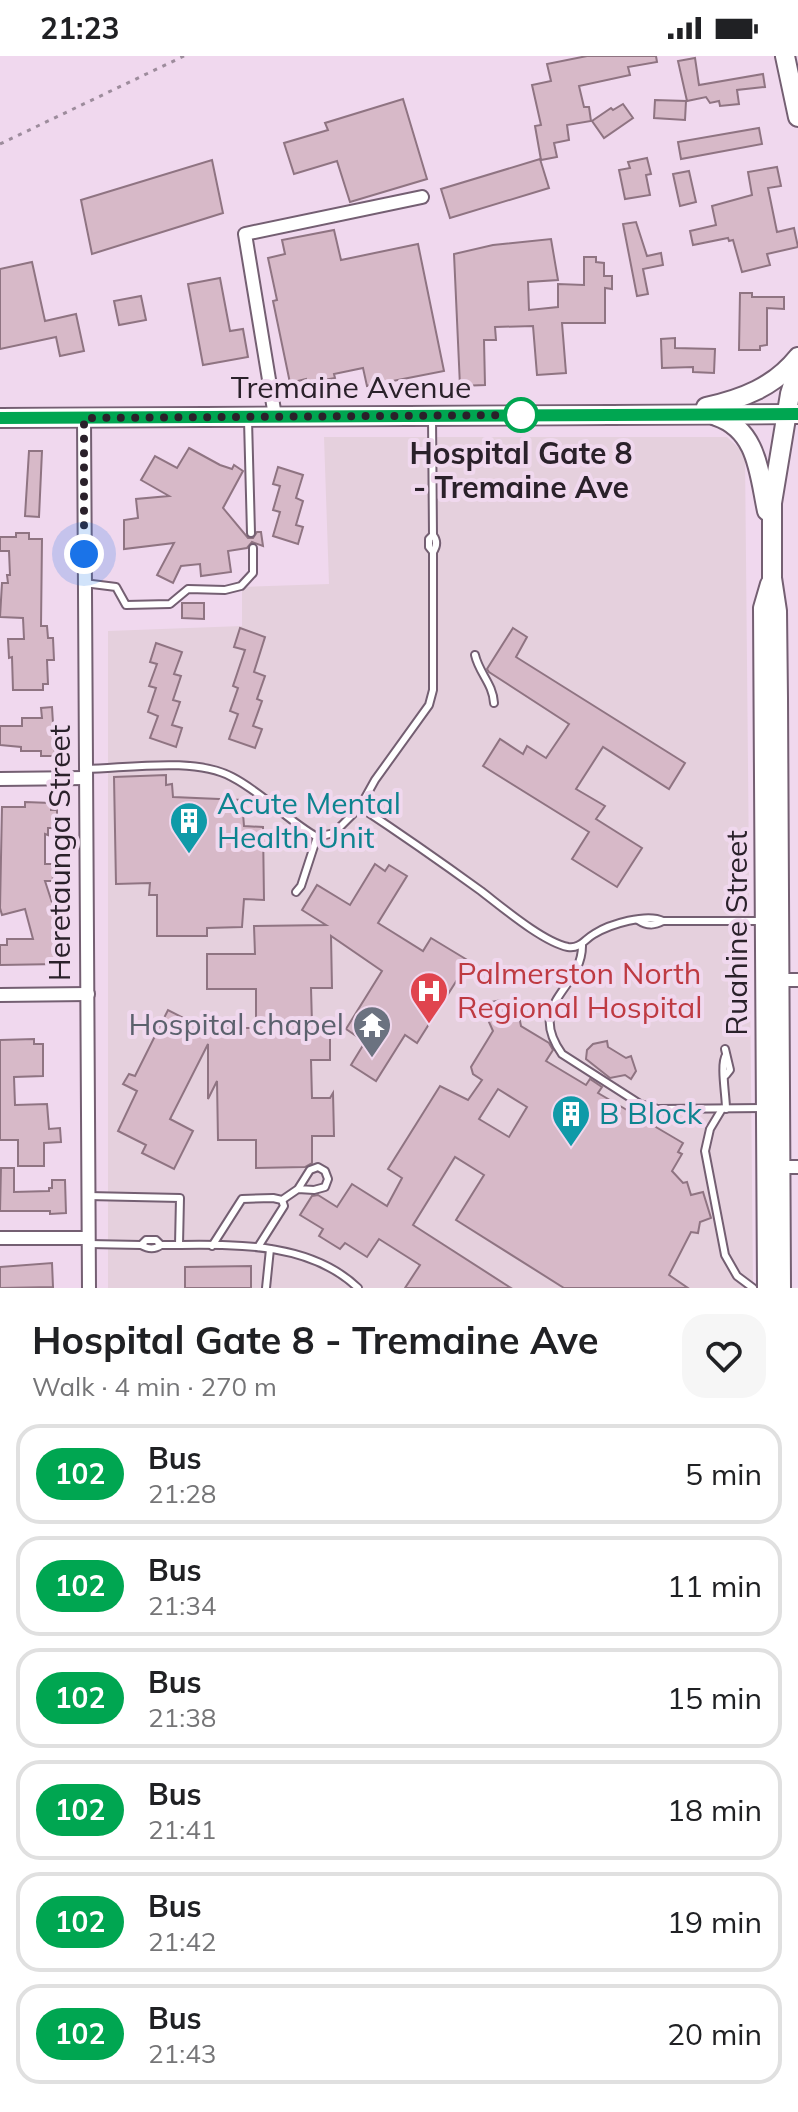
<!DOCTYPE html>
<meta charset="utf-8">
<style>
:root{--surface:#fff;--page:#f6f6f6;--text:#202124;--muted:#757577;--line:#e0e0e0}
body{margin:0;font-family:Mulish,sans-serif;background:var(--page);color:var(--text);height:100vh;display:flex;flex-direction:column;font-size:30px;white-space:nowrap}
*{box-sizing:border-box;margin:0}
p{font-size:26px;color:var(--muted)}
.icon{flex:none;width:44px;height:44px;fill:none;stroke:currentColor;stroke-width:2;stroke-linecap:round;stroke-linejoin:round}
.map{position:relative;height:1232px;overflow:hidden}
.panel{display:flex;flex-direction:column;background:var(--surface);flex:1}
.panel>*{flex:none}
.badge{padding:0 16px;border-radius:26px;font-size:28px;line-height:52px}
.you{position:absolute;width:40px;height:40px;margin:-20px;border:6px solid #fff;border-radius:50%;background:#1a73e8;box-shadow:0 0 0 12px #1a73e833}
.map>.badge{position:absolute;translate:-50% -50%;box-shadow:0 0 0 4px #fff}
.round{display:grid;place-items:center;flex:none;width:84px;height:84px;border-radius:24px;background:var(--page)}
.overview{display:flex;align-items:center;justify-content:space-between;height:136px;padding:0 32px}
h1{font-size:38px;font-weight:700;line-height:60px}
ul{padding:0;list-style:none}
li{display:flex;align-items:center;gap:24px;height:100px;margin:0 16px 12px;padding:0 16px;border:4px solid var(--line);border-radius:24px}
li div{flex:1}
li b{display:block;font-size:30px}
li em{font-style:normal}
li .badge{min-width:88px;font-weight:700;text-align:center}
.status{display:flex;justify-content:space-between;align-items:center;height:56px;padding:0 40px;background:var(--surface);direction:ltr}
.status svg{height:22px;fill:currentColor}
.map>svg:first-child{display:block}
</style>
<div class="status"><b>21:23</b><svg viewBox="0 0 49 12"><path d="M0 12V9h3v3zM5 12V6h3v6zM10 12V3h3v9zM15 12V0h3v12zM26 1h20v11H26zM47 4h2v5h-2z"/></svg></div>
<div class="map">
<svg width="798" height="1232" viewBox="0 0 798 1232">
<rect width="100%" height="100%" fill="#f0d8ee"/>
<polygon fill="#e5d0dd" points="324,381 727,381 745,398 753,1232 108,1232 108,575 242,570 242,531 329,528"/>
<g fill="#d7b9c8" stroke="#8f7482" stroke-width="2" fill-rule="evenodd">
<polygon points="587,0 656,0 657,6 628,11 630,19 579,30 584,51 589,51 591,65 567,69 569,84 554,87 557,101 541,104 535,70 541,69 532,29 551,25 547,8"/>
<polygon points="695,2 699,29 763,18 765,31 737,34 739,48 720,50 719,45 710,47 706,41 687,45 678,5"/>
<polygon points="403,43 427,123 350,146 337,105 294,118 284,87 328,74 325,67"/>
<polygon points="655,44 686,45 685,64 654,62"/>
<polygon points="623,48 633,62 604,82 592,65 611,52 613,54"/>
<polygon points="759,72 762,88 681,103 678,86"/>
<polygon points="647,102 651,118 646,119 650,139 625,143 619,114 630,112 628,106"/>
<polygon points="540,103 549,132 450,162 441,133"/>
<polygon points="212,104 223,157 92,198 81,144"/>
<polygon points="777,111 781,130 768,132 777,176 794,172 798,191 767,198 770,209 742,216 733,184 729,185 728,182 693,189 690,175 716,169 712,150 752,139 748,116"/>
<polygon points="689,115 696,146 680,150 673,118"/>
<polygon points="636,166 647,200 661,197 663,209 643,213 648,238 637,240 623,168"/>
<polygon points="334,174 341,204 418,188 444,315 367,330 363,312 334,318 335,322 307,327 306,323 290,327 273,245 277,244 268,202 285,198 282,184"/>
<polygon points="551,183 558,224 528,226 529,254 558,251 558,228 584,229 584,201 596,201 596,206 604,207 604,220 612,220 612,233 605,232 605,267 562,267 566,317 537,319 533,270 495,271 496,284 484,284 485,329 460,330 454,198 493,189"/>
<polygon points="32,206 45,265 76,258 84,295 60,300 56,281 0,293 0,213"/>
<polygon points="220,222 230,275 243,273 248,301 203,309 188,228"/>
<polygon points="740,237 752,237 752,241 784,241 784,253 767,252 767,289 760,290 760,294 739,294"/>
<polygon points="141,240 146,264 119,269 114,245"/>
<polygon points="675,282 675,292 715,293 714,317 693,316 693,311 662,312 661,283"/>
<polygon points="189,392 220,409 232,413 234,409 243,415 223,452 248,482 253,482 257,476 261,476 263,490 252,486 247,492 228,495 231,516 201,520 200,508 181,510 173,527 157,519 174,487 124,493 124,464 138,462 136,443 169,440 141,424 155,400 177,412"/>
<polygon points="29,395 42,395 39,461 25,460"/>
<polygon points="278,411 303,419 296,442 303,445 296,469 303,471 298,488 273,480 280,456 273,454 280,430 273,428"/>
<polygon points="16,477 29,477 29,483 42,483 41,570 47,570 48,582 53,582 54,604 47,604 48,628 43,628 43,634 13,634 12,601 9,602 8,583 24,583 23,562 0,561 2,527 8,527 7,519 10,519 9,495 0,495 0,481 16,481"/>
<polygon points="182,547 204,547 204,563 182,562"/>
<polygon points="240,572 265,581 254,616 265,620 257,643 262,645 253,670 262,673 255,692 229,683 238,658 230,655 238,632 233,630 245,594 234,591"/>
<polygon points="513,572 527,581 516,601 685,707 669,733 603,691 576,733 605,750 596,763 642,792 617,831 572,803 589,776 483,710 500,683 523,698 527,690 546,702 569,668 489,616 487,613"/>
<polygon points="156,587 182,596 174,618 181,620 173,644 180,646 172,669 182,672 176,691 150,682 158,660 148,656 156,632 149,630 157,608 150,606"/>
<polygon points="52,651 55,700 41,700 41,695 21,695 21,691 0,689 0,670 22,670 22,662 42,662 41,652"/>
<polygon points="166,719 166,729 172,728 173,741 242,744 244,770 263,771 264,844 244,843 242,871 207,872 207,880 157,880 157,839 149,839 150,827 116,828 114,721"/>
<polygon points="25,746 51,747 51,754 57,754 57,772 48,772 48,779 45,778 45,808 52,808 53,825 45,825 59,868 59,908 0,909 0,889 7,889 7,883 33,883 25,853 2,859 0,852 2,751 25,751"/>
<polygon points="375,808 385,815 389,809 407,820 378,867 423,895 431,882 469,905 417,987 405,979 376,1025 351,1009 365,986 346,973 382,915 331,880 332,932 311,932 312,968 330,968 330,1004 311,1004 312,1042 330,1042 333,1037 334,1080 312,1080 312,1107 305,1111 256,1112 256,1084 218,1084 217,1025 208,1043 208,988 170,1063 193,1075 174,1113 142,1097 146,1089 118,1075 137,1035 123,1028 129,1018 135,1020 168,954 203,972 256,972 256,933 207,933 207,898 255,898 254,870 326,869 302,854 317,829 350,849"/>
<path d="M 501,944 L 518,955 L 521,970 L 549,987 L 553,994 L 546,1005 L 586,1029 L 590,1023 L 602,1031 L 598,1037 L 683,1087 L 678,1096 L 682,1098 L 672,1115 L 683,1127 L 687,1126 L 691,1139 L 703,1136 L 711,1162 L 700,1166 L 698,1177 L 691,1176 L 669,1219 L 688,1232 L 564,1232 L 456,1164 L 484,1119 L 455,1101 L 413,1169 L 511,1232 L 405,1232 L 420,1209 L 379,1183 L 367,1201 L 345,1187 L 340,1193 L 319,1180 L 323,1173 L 300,1159 L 312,1140 L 318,1139 L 337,1151 L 352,1128 L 387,1150 L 402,1122 L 388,1113 L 440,1030 L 468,1044 L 482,1024 L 473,1018 L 471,1011 L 493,975 L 485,957 L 492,946 ZM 498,1033 L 527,1051 L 509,1081 L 479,1063 Z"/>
<polygon points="34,983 34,988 43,988 43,1020 14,1021 15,1049 47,1048 49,1073 60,1072 61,1086 44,1087 44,1110 18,1110 18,1084 0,1084 0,984"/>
<polygon points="607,985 608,991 626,1002 631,1000 636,1015 631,1023 625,1019 610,1022 586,1003 587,994 593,988"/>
<polygon points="1,1112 14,1112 14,1136 49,1135 49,1132 52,1132 52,1124 65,1124 66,1157 50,1158 50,1155 0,1155"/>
<polygon points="52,1207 53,1231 0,1232 0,1211"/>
<polygon points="251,1210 251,1232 185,1232 185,1211"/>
</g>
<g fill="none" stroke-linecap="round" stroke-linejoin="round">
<g stroke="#745f72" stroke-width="10">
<g id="service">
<polyline points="248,364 251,477"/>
<polyline points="433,496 429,491 429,483 433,479"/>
<polyline points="84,527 116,531 126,549 170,548 188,533 225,534 241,530 253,517 253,492"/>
<path d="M 475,599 C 479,617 493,628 494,647"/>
<path d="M 86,713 C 129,712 195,701 232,721 C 263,737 287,764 317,781"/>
<path d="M 360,751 C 401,778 441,806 481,835 C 502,851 543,886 568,891 C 580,893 585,883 594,878 C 610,868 647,857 663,865"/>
<path d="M 296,836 L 301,830 L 317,781 L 334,777 L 360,751 L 375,724 L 429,649 L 433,634 L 433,496 C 437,490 437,484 433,479 L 432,361"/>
<path d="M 638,864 C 647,870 654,870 663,865 L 764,865"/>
<path d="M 582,889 C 583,933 525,946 562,998 L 640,1048 L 658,1053 L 764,1052"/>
<polyline points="725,993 730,1014 726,1019"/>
<path d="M 726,999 C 720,1008 726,1039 726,1053"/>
<polyline points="722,1053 710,1073 705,1095 725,1199 737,1220 753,1232"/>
<polyline points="88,1140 180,1142 179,1189"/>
<path d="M 89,1188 L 141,1189 C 148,1193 154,1194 161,1189 C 227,1189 307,1183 358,1232"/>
<polyline points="141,1189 146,1184 156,1184 161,1189"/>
<polyline points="212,1190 242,1143 273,1142 282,1144 298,1133 310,1114 318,1111 325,1115 328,1123 325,1131 314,1134 298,1133"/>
<polyline points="258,1191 284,1150 282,1144"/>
<polyline points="266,1232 270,1193"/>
</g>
</g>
<g stroke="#745f72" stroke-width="16">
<g id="minor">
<polyline points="275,360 245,178 422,141"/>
<polyline points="84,362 89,1232"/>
<polyline points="0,723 86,722"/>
<polyline points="773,924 798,924"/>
<polyline points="0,939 88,938"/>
<polyline points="773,1111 798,1111"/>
<polyline points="0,1182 88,1182"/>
</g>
</g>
<g stroke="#745f72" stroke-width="22">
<g id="secondary">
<polyline points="785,0 798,61"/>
<path d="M 706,351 C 742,343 774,331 798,301"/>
<path d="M 716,360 C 758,374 759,418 767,455"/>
<polyline points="0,362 798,358"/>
<polyline points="767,1232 763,552 770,528"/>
<polyline points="781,1232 778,642 777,555 772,522 772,447 790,338 798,312"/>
</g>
</g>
<polyline stroke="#9d8c9c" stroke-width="3" stroke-dasharray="4 6" stroke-linecap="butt" points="0,88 184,0"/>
<use href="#service" stroke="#fff" stroke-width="6"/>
<use href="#minor" stroke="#fff" stroke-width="12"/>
<use href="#secondary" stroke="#fff" stroke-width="18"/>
</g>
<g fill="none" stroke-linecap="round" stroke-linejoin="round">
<g stroke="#fff" stroke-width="18">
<polyline id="line" points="0,362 798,358"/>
</g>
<use href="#line" stroke="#00a651" stroke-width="12"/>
<polyline stroke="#2a212a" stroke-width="8" stroke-dasharray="0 14.4" points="84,498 84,362 526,359 521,359"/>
</g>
<defs>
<g id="building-pin" transform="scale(2)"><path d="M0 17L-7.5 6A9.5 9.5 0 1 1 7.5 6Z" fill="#0f9aa8" stroke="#f0d8ee"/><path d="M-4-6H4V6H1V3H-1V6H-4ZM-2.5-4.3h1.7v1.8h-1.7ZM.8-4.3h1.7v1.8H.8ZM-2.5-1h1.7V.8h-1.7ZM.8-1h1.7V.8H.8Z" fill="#fff"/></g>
<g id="hospital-pin" transform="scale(2)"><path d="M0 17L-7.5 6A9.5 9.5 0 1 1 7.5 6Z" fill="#e0444e" stroke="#f0d8ee"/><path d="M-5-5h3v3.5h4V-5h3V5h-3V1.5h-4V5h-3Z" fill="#fff"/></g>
<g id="temple-pin" transform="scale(2)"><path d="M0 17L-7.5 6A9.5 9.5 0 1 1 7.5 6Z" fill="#6b7280" stroke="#f0d8ee"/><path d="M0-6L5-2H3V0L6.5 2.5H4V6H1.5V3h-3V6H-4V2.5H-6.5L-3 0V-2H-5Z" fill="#fff"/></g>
</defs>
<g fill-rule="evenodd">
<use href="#building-pin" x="189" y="765"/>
<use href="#hospital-pin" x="429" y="935"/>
<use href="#temple-pin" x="372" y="969"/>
<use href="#building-pin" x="571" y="1058"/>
</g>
<circle fill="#fff" stroke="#00a651" stroke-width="4" cx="521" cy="359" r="16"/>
<g text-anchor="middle" stroke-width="8" stroke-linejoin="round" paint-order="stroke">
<g font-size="30" fill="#2a212a" stroke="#f0d8ee">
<text x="351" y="342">Tremaine Avenue</text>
<text transform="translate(60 797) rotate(-90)" y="10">Heretaunga Street</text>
<text transform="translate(737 877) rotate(-90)" y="10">Ruahine Street</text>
</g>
<g font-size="30" font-weight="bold" fill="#2a212a" stroke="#f0d8ee">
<text x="521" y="408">Hospital Gate 8<tspan x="521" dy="34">- Tremaine Ave</tspan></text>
</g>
<g font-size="30" fill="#0d838f" stroke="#f0d8ee" text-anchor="start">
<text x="217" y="758">Acute Mental<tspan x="217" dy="34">Health Unit</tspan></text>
<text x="599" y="1068">B Block</text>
</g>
<g font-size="30" fill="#be3a42" stroke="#f0d8ee" text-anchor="start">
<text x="457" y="928">Palmerston North<tspan x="457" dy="34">Regional Hospital</tspan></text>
</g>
<g font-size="30" fill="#5b616d" stroke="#f0d8ee" text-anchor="end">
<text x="344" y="979">Hospital chapel</text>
</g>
</g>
</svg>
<div class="you" style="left:84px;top:498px"></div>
</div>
<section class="panel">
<div class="overview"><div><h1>Hospital Gate 8 - Tremaine Ave</h1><p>Walk · 4 min · 270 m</p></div><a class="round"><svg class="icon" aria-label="heart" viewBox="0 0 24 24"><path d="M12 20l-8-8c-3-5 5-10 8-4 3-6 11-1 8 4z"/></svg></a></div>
<ul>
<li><span class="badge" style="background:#00a651;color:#fff">102</span><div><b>Bus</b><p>21:28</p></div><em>5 min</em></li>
<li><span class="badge" style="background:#00a651;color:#fff">102</span><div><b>Bus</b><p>21:34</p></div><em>11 min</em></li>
<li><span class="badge" style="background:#00a651;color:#fff">102</span><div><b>Bus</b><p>21:38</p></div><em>15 min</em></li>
<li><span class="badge" style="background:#00a651;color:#fff">102</span><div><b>Bus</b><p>21:41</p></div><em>18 min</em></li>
<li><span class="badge" style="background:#00a651;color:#fff">102</span><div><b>Bus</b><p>21:42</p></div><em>19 min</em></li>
<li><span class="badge" style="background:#00a651;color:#fff">102</span><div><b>Bus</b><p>21:43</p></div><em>20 min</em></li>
</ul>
</section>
